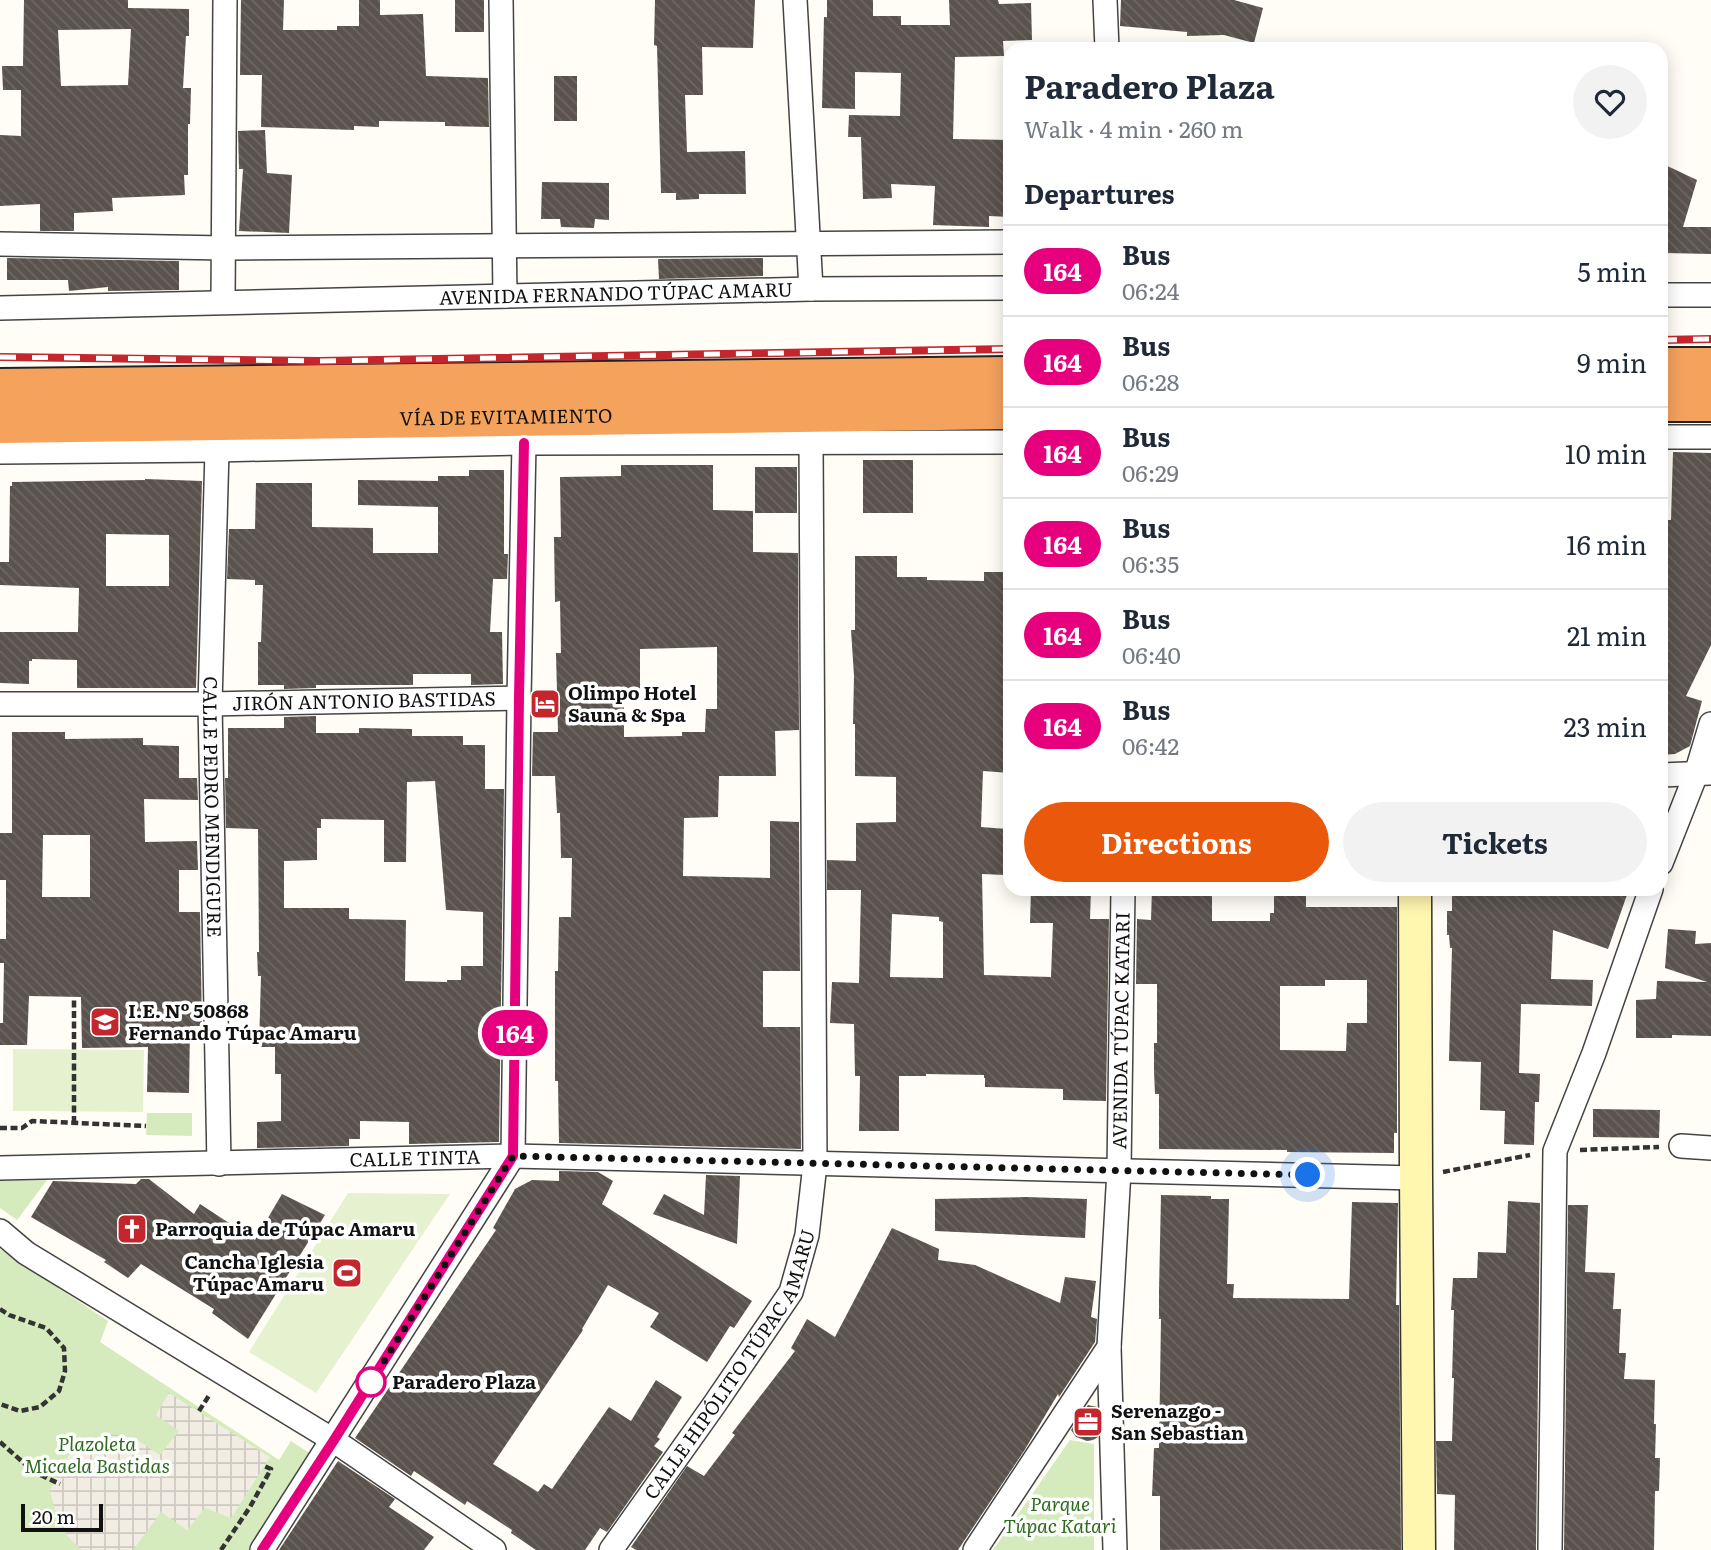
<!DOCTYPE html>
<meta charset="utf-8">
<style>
:root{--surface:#fff;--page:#f2f2f3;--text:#1f2937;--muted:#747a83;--line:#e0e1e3;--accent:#ea580c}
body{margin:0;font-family:Literata,serif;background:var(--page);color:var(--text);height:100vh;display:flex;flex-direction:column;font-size:26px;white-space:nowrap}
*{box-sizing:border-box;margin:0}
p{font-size:23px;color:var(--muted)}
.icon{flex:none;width:38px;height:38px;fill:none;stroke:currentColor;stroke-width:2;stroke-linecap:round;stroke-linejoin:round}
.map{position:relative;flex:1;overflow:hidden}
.side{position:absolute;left:1003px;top:42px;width:665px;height:854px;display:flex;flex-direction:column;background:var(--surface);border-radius:21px;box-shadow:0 4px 18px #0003}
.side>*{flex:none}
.badge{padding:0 14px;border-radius:23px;font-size:24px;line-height:46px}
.scale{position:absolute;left:21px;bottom:18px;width:82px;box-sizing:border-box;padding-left:7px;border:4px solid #111;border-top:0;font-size:19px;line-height:24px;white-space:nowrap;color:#111;-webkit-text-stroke:5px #fff;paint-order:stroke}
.you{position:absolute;width:35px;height:35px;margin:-18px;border:5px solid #fff;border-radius:50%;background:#1a73e8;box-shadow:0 0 0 10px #1a73e833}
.map>.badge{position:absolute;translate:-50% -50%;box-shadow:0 0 0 4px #fff}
h2{padding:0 21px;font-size:26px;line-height:63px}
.round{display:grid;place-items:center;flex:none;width:74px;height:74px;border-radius:37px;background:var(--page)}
.overview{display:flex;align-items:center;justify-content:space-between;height:119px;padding:0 21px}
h1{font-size:33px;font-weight:700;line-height:52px}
.primary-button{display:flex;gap:14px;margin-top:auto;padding:14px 21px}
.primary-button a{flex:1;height:80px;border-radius:42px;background:var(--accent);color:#fff;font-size:28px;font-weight:700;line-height:80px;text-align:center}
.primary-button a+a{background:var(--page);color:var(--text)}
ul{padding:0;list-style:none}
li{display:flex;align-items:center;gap:21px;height:91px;padding:0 21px;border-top:2px solid var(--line)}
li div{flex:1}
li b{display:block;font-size:26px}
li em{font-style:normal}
li .badge{min-width:77px;font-weight:700;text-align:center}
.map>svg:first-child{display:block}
</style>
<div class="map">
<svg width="1711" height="1550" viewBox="0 0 1711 1550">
<defs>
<pattern id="plaza-grid" width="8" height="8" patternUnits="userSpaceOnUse" patternTransform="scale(1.75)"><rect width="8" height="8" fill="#f1ede2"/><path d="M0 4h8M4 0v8" fill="none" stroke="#cecac1"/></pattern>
<pattern id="building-back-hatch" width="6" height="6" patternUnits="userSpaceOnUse" patternTransform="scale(1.75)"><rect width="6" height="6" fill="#5a524d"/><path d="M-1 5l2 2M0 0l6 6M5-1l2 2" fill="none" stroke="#6d6662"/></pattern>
</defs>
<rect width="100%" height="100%" fill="#fffdf5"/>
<g fill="#d5ebbd">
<polygon points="147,1113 192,1113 192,1136 146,1135"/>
<polygon points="47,1180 17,1220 0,1208 0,1181"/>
<polygon points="0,1249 108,1321 100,1342 279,1460 291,1441 314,1456 251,1550 0,1550"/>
<polygon points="1070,1440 1094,1444 1094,1550 993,1550"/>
</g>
<g fill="#e6f2cf">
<polygon points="13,1049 144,1050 143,1112 13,1111"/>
<polygon points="348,1193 450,1194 316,1393 249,1352"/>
</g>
<polygon fill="url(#plaza-grid)" points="169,1393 270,1457 231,1518 205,1508 187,1530 161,1512 133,1550 82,1550 68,1537 58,1521 50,1491 70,1453 103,1434 121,1435 137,1440 160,1455 179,1431 156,1415"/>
<g fill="url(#building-back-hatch)" fill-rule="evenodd">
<path d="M 24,0 L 128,0 L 128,8 L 189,9 L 189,36 L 186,36 L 183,88 L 191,88 L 190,124 L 188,124 L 188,175 L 184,175 L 185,195 L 112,198 L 113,211 L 74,213 L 74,231 L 40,231 L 40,204 L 0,206 L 0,135 L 21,136 L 21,90 L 3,90 L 2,66 L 23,66 ZM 131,29 L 128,85 L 61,86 L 58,30 Z"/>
<polygon points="241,0 284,0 283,30 337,30 337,26 359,26 359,0 380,0 380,15 423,14 426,76 488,78 489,127 445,126 445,122 379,121 379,127 354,126 354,130 261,127 262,75 240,75"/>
<rect x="455" y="0" width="29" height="32"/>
<polygon points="655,0 755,0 753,48 702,47 703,95 685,95 687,152 745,151 746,194 699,194 699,199 676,200 676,193 661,193 657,46 654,45"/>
<polygon points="827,0 873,0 873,16 901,16 901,25 950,25 949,0 998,0 999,4 1031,3 1032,40 1003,41 1004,56 955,57 953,139 1010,140 1010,217 989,216 989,227 933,225 935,186 891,184 892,198 863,199 861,137 848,137 849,115 900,116 901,73 855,72 855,109 822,108 824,17 827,17"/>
<polygon points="1121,0 1234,0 1263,8 1254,43 1224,35 1187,36 1187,32 1120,26"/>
<rect x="554" y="76" width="23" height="45"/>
<polygon points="265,130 267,173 292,175 289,233 239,231 243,169 239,169 238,131"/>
<polygon points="1661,163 1697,180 1683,227 1711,227 1711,254 1665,253 1665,242 1661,242"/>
<polygon points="542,182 609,183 609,220 595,219 594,228 561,227 560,219 541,219"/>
<polygon points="7,258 179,261 179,290 108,291 108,287 69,291 68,280 7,280"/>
<polygon points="763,258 763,276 659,279 658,259"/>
<polygon points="1673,452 1711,453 1711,645 1686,696 1702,701 1690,746 1675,754 1661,755 1661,520 1671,520"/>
<rect x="863" y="460" width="50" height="53"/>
<path d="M 621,465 L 713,465 L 713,510 L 753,511 L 753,552 L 798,553 L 799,730 L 775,731 L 776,776 L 719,776 L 718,817 L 684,818 L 683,876 L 770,878 L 770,821 L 799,822 L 800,971 L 763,971 L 763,1027 L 800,1027 L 801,1149 L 559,1143 L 558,1081 L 555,1081 L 555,971 L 558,971 L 559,917 L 571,917 L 572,858 L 561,858 L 560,813 L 557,813 L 555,776 L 532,776 L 533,732 L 558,732 L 556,653 L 561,653 L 560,601 L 555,602 L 554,537 L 561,537 L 560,477 L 621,476 ZM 717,647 L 717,709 L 706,709 L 705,732 L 682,732 L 682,736 L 624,737 L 624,694 L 640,694 L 640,649 Z"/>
<rect x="755" y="467" width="42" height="46"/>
<polygon points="469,470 504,470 504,554 508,554 507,579 493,579 490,632 502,632 503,684 471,685 471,674 413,674 413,685 316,685 316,688 284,689 284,685 258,685 258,642 261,642 263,585 255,585 255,580 227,579 229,529 255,529 256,483 312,483 312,527 373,528 373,553 438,553 438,507 358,505 358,480 438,481 438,476 469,476"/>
<path d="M 145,479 L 202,481 L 196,688 L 77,688 L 77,660 L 32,659 L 32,661 L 29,661 L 29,684 L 0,683 L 0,632 L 78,632 L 79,588 L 0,585 L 0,562 L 9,562 L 10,486 L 12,486 L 12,482 L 145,480 ZM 106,534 L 169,535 L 169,586 L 106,586 Z"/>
<path d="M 855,556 L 897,556 L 897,577 L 927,577 L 927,580 L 984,581 L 984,572 L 1010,572 L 1010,773 L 983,771 L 981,827 L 1007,829 L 1005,875 L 982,874 L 984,975 L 1051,977 L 1053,923 L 1030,923 L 1031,889 L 1091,889 L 1090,919 L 1109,919 L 1106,1101 L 1063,1100 L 1063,1089 L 985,1087 L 985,1078 L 984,1078 L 984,1075 L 926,1074 L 926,1076 L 899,1076 L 899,1131 L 859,1131 L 860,1076 L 855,1076 L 854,1024 L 830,1023 L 832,982 L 859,983 L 861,890 L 827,890 L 827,860 L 856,861 L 856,823 L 896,822 L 896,777 L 855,776 L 855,724 L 853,724 L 854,676 L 851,630 L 855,630 ZM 892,914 L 939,917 L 939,921 L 943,922 L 943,978 L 890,977 Z"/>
<path d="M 316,716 L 316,733 L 359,733 L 359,728 L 412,729 L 412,736 L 463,736 L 463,745 L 485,745 L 485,789 L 504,789 L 499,1142 L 409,1144 L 409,1122 L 360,1121 L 360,1139 L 349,1139 L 349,1146 L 257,1148 L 257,1122 L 281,1121 L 281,1074 L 275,1074 L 275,1047 L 259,1047 L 261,976 L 258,976 L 257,952 L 259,952 L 258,829 L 226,828 L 225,778 L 228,778 L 228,728 L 284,728 L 284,717 ZM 435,781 L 446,910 L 483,912 L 483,966 L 461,966 L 461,980 L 447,980 L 447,982 L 405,981 L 406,920 L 349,919 L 349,908 L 284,908 L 284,861 L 317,860 L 317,828 L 321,828 L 321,819 L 384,820 L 384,862 L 406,862 L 407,782 Z"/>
<path d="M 12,732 L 65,732 L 65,739 L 143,738 L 143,745 L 179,746 L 179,778 L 197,778 L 198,800 L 144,799 L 145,842 L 197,841 L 198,870 L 179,870 L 179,912 L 200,912 L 202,1026 L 190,1026 L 189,1093 L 147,1092 L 148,1047 L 82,1048 L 81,997 L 29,996 L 27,1045 L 0,1045 L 0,1023 L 3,1023 L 4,963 L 0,963 L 0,939 L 6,939 L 6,880 L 0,880 L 0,833 L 12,833 ZM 43,835 L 90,835 L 90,897 L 42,897 Z"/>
<path d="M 1152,889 L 1212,889 L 1212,921 L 1270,921 L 1270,913 L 1274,913 L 1274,889 L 1306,889 L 1306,907 L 1397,907 L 1397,1133 L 1394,1133 L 1394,1153 L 1287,1152 L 1287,1150 L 1159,1149 L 1159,1094 L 1155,1094 L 1154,1071 L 1154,1043 L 1157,1043 L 1157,984 L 1136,984 L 1137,919 L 1151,920 ZM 1325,980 L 1367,980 L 1367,1023 L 1347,1023 L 1346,1051 L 1280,1050 L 1280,986 L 1325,986 Z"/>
<polygon points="1452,889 1629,889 1608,949 1553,930 1551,979 1593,980 1592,1006 1521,1004 1519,1073 1540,1074 1539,1102 1535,1102 1534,1145 1504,1144 1505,1111 1480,1110 1481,1062 1449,1061 1452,948 1450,948 1449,935 1447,935 1447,911 1452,911"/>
<polygon points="1668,929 1696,931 1695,944 1711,943 1711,1036 1672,1035 1672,1038 1636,1038 1636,1000 1656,999 1657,981 1707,982 1665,968"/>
<polygon points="1593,1109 1660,1110 1659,1138 1593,1137"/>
<polygon points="559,1171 598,1172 613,1181 602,1204 752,1301 734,1328 730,1326 707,1362 650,1327 659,1313 608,1285 582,1329 583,1330 493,1464 538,1492 544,1484 552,1489 609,1407 631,1421 656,1380 682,1397 657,1437 660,1439 654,1446 663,1452 607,1532 600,1528 585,1550 536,1550 511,1533 512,1530 467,1501 465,1505 414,1471 411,1476 355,1438 496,1230 493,1228 515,1189 532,1180 559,1181"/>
<polygon points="706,1175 740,1176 737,1244 653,1214 664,1194 704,1215"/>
<polygon points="141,1179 149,1179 194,1214 200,1204 255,1240 282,1194 325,1215 248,1339 212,1313 214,1309 141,1264 128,1278 104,1262 106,1260 31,1217 53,1181 136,1184"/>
<polygon points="1161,1195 1211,1196 1211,1199 1229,1199 1227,1284 1234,1284 1233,1298 1349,1299 1352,1202 1398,1203 1396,1305 1399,1305 1401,1550 1249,1549 1160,1550 1160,1496 1152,1496 1154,1448 1159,1448 1161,1319 1159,1319 1159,1291"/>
<polygon points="1026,1197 1087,1199 1085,1238 935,1231 935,1199"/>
<polygon points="1508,1201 1540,1203 1536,1550 1454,1550 1455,1495 1437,1494 1436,1441 1452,1441 1454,1378 1452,1378 1454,1310 1451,1310 1453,1278 1477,1278 1478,1252 1506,1253"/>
<polygon points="1568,1205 1588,1205 1585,1272 1615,1273 1613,1309 1621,1309 1619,1353 1626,1353 1624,1379 1655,1380 1654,1424 1656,1424 1655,1458 1660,1458 1659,1491 1655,1491 1654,1550 1564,1550"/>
<polygon points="892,1228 939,1249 938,1260 975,1265 1060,1303 1065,1277 1096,1281 1091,1317 1097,1319 1095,1342 1059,1397 1058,1394 1024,1451 958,1550 636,1550 631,1547 687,1466 704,1476 735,1435 732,1433 795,1351 791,1348 807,1319 835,1337"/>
<polygon points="1088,1405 1097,1407 1098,1437 1093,1440 1087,1441 1076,1437 1071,1430"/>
<polygon points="338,1461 395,1499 389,1507 434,1537 424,1550 279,1550"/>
</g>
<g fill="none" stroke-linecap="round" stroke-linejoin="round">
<g stroke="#444" stroke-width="26">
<g id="street">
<polyline points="501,0 505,296"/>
<polyline points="795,0 811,289"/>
<polyline points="1105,0 1107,49"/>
<polyline points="0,244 225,248 1010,242"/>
<polyline points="1661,295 1711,295"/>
<polyline points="223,302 225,0"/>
<path id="s1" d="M 0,308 L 811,289 L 1010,288"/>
<polyline points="1661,437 1711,437"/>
<path id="s2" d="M 217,450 L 210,704 L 219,1164"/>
<polyline points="0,452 217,450 524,443 1010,442"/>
<path id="s3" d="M 0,704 L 210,704 L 519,698"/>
<polyline points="1661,775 1710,773"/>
<polyline points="1661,863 1696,774 1711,724"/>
<polyline points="1681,1146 1711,1148"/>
<path id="s4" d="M 0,1168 L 513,1156 L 1416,1178"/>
<polyline points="0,1231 26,1253 333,1440 494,1550"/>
<polyline points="1109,1347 1115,1550"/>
<polyline points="262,1550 513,1156 519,698 524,443"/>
<path id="s5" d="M 611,1550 L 714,1405 L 791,1292 L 807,1235 L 815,1164 L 811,443"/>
<path id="s6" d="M 975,1550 L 1109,1347 L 1119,1170 L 1123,889"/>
<polyline points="1550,1550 1555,1151 1594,1053 1651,889"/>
</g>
</g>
<g stroke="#333" stroke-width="35">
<polyline id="secondary" points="1415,889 1416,1178 1419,1550"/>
</g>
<g stroke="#222" stroke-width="42">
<g id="highway">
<polyline points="1661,367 1711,367"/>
<path d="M 0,388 C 337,383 673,381 1010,376"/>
<polyline points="1661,402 1711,402"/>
<path id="s7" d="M 0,424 L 1010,410"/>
</g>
</g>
<g stroke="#333" stroke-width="4.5" stroke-dasharray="7 3.5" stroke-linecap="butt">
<polyline points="74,1123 74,997"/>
<polyline points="0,1128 22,1128 32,1121 146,1126"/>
<polyline points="1580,1150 1659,1147"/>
<polyline points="1443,1172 1530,1155"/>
<polyline points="0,1309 9,1315 46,1328 64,1348 65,1371 59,1391 40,1407 20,1411 0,1404"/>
<polyline points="199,1411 210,1394"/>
<polyline points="0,1442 34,1472 60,1484"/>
<polyline points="221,1550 250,1507 271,1469 264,1466"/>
</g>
<use href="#street" stroke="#fff" stroke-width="23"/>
<use href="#secondary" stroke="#fff6b0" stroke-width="32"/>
<use href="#highway" stroke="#f5a25d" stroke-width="38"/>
<g stroke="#c4262e" stroke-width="8">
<g id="rail">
<polyline points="1661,340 1711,339"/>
<polyline points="0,357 320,361 1010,349"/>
</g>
</g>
<use href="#rail" stroke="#fff" stroke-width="5" stroke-dasharray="16" stroke-linecap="butt"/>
</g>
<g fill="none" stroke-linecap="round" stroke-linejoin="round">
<g stroke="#fff" stroke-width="16">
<polyline id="line" points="262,1550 334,1440 513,1156 519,698 524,443"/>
</g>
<use href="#line" stroke="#e6007e" stroke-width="10"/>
<polyline stroke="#111" stroke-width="7" stroke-dasharray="0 12.6" points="371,1382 513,1156 1308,1175"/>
</g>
<defs>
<g id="hotel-square" transform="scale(1.575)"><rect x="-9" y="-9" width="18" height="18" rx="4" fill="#c4262e" stroke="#fff"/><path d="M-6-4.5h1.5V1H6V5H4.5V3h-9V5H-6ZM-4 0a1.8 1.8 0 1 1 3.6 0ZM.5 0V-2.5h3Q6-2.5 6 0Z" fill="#fff"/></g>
<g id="school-square" transform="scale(1.575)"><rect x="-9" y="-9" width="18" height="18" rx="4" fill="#c4262e" stroke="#fff"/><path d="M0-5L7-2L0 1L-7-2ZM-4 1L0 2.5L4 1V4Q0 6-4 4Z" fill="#fff"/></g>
<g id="church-square" transform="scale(1.575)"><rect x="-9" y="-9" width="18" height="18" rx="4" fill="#c4262e" stroke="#fff"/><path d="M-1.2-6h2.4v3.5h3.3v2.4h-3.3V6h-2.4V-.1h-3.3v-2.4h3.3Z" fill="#fff"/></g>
<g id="stadium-square" transform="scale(1.575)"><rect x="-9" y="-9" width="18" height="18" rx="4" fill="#c4262e" stroke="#fff"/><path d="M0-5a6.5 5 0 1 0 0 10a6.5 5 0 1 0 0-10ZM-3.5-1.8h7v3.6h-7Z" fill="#fff"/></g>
<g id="office-square" transform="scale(1.575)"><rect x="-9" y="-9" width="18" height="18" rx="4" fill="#c4262e" stroke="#fff"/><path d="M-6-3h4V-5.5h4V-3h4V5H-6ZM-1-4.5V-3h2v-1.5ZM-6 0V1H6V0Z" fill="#fff"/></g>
</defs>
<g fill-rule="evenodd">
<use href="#hotel-square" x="545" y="704"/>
<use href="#school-square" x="105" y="1022"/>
<use href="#church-square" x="132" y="1229"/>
<use href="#stadium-square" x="347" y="1273"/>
<use href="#office-square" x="1088" y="1422"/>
</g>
<circle fill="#fff" stroke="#e6007e" stroke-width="3.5" cx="371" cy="1382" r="14"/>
<g text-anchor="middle" stroke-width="7" stroke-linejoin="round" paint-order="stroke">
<g font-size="19" fill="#111" stroke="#fff">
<text dy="7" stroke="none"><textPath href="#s1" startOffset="616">AVENIDA FERNANDO TÚPAC AMARU</textPath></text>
<text dy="7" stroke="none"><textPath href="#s7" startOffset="506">VÍA DE EVITAMIENTO</textPath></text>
<text dy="7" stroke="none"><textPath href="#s3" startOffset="364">JIRÓN ANTONIO BASTIDAS</textPath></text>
<text dy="7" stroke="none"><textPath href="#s2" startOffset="357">CALLE PEDRO MENDIGURE</textPath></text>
<text dy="7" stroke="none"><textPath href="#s6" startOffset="560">AVENIDA TÚPAC KATARI</textPath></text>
<text dy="7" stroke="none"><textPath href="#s4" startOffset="415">CALLE TINTA</textPath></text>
<text dy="7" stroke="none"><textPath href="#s5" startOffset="222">CALLE HIPÓLITO TÚPAC AMARU</textPath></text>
</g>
<g font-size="19" font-weight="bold" fill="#111" stroke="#fff" text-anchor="start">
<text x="568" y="700">Olimpo Hotel<tspan x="568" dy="22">Sauna &amp; Spa</tspan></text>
<text x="128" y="1018">I.E. Nº 50868<tspan x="128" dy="22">Fernando Túpac Amaru</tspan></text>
<text x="155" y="1236">Parroquia de Túpac Amaru</text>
<text x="324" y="1269" text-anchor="end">Cancha Iglesia<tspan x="324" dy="22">Túpac Amaru</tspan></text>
<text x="1111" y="1418">Serenazgo -<tspan x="1111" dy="22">San Sebastian</tspan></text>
</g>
<g font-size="19" font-weight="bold" fill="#111" stroke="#fff" text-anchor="start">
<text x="392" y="1389">Paradero Plaza</text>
</g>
<g font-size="19" font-style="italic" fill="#2f6b1f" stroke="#fff">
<text x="97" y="1451">Plazoleta<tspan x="97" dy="22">Micaela Bastidas</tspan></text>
<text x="1060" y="1511">Parque<tspan x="1060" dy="22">Túpac Katari</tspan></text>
</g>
</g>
</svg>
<div class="scale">20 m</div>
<div class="you" style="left:1308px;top:1175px"></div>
<b class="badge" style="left:515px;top:1033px;background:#e6007e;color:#fff">164</b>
<section class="side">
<div class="overview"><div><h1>Paradero Plaza</h1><p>Walk · 4 min · 260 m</p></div><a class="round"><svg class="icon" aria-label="heart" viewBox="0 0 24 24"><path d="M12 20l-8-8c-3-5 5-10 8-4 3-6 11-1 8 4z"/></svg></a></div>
<h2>Departures</h2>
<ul>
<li><span class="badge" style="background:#e6007e;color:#fff">164</span><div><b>Bus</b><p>06:24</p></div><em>5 min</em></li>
<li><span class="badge" style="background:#e6007e;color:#fff">164</span><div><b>Bus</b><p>06:28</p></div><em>9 min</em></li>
<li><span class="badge" style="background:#e6007e;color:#fff">164</span><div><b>Bus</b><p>06:29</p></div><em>10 min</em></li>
<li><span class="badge" style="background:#e6007e;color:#fff">164</span><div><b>Bus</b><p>06:35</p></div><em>16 min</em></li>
<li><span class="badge" style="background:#e6007e;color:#fff">164</span><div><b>Bus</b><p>06:40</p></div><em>21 min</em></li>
<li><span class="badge" style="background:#e6007e;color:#fff">164</span><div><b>Bus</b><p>06:42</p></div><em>23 min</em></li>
</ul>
<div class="primary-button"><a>Directions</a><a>Tickets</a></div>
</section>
</div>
